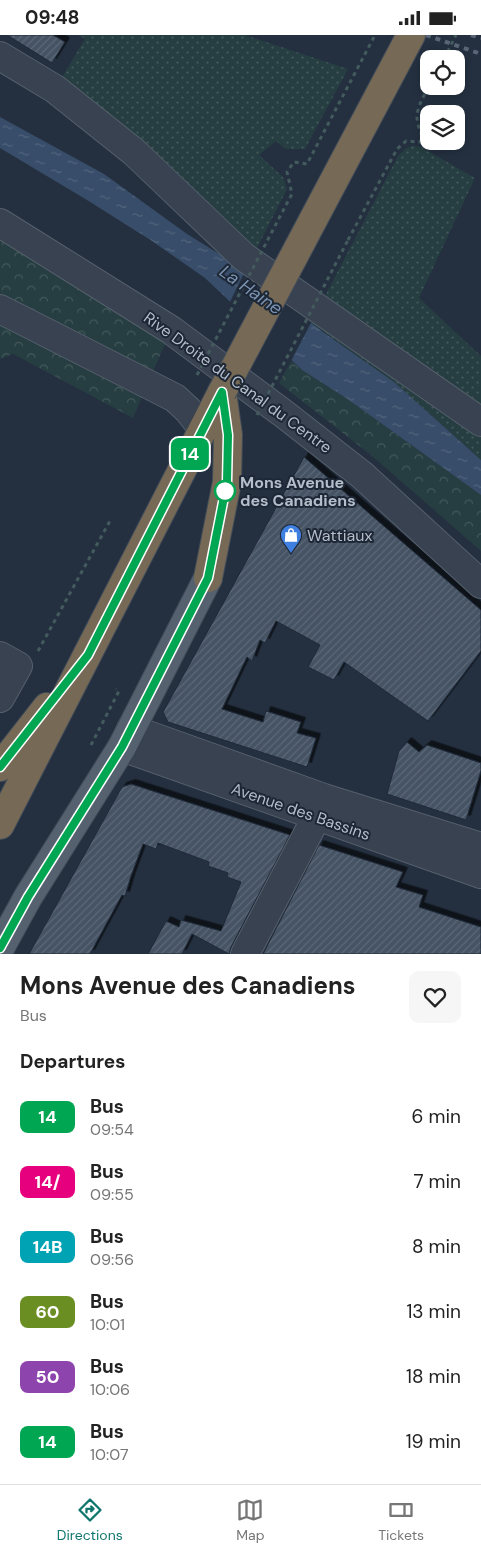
<!DOCTYPE html>
<style>
:root{--surface:#fff;--page:#f6f6f6;--text:#222;--muted:#767676;--line:#e0e0e0;--accent:#0f766e}
body{margin:0;font-family:"DM Sans",sans-serif;background:var(--page);color:var(--text);height:100vh;display:flex;flex-direction:column;font-size:19px;white-space:nowrap}
*{box-sizing:border-box;margin:0}
p{font-size:16px;color:var(--muted)}
.icon{flex:none;width:28px;height:28px;fill:none;stroke:currentColor;stroke-width:2;stroke-linecap:round;stroke-linejoin:round}
.map{position:relative;height:919px;overflow:hidden}
.panel{display:flex;flex-direction:column;background:var(--surface);flex:1}
.panel>*{flex:none}
.badge{padding:0 10px;border-radius:8px;font-size:18px;line-height:32px}
.fabs{position:absolute;left:420px;top:15px;display:grid;gap:10px}
.fabs a{display:grid;place-items:center;width:45px;height:45px;border-radius:10px;background:var(--surface);box-shadow:0 2px 8px #0003;font-size:25px}
.map>.badge{position:absolute;translate:-50% -50%;box-shadow:0 0 0 2px #fff}
h2{padding:0 20px;font-size:19px;line-height:45px}
.round{display:grid;place-items:center;flex:none;width:52px;height:52px;border-radius:10px;background:var(--page)}
.head{display:flex;align-items:center;justify-content:space-between;height:85px;padding:0 20px}
h1{font-size:24px;font-weight:700;line-height:38px}
ul{padding:0;list-style:none}
li{display:flex;align-items:center;gap:15px;height:65px;padding:0 20px}
li div{flex:1}
li b{display:block;font-size:19px}
li em{font-style:normal}
li .badge{min-width:55px;font-weight:700;text-align:center}
.status{display:flex;justify-content:space-between;align-items:center;height:35px;padding:0 25px;background:var(--surface);direction:ltr}
.status svg{height:14px;fill:currentColor}
.tabs{display:flex;justify-content:space-around;align-items:center;height:70px;border-top:1px solid var(--line);background:var(--surface);font-size:14px;color:var(--muted)}
.tabs a{display:grid;justify-items:center;gap:2px}
.tabs .current{color:var(--accent)}
.map>svg:first-child{display:block}
</style>
<div class="status"><b>09:48</b><svg viewBox="0 0 49 12"><path d="M0 12V9h3v3zM5 12V6h3v6zM10 12V3h3v9zM15 12V0h3v12zM26 1h20v11H26zM47 4h2v5h-2z"/></svg></div>
<div class="map">
<svg width="481" height="919" viewBox="0 0 481 919">
<defs>
<pattern id="green-dots" width="8" height="8" patternUnits="userSpaceOnUse" patternTransform="scale(1.25)"><rect width="8" height="8" fill="#263e41"/><path d="M2 2h.1M6 6h.1" fill="none" stroke="#43585b" stroke-width="1.8" stroke-linecap="round"/></pattern>
<pattern id="forest-crowns" width="20" height="18" patternUnits="userSpaceOnUse" patternTransform="scale(1.25)"><rect width="20" height="18" fill="#263e41"/><path d="M2 6a3 3 0 1 1 6 0M12 15a3 3 0 1 1 6 0" fill="none" stroke="#43585b"/></pattern>
<pattern id="water-ripples" width="26" height="14" patternUnits="userSpaceOnUse" patternTransform="scale(1.25)"><rect width="26" height="14" fill="#384d69"/><path d="M2 4q2-2 4 0t4 0M15 11q2-2 4 0t4 0" fill="none" stroke="#52657d"/></pattern>
<pattern id="building-hatch" width="6" height="6" patternUnits="userSpaceOnUse" patternTransform="scale(1.25)"><rect width="6" height="6" fill="#455264"/><path d="M-1 1l2-2M0 6l6-6M5 7l2-2" fill="none" stroke="#5d6979"/></pattern>
<filter id="shadow"><feDropShadow dx="4.5" dy="-4.5" stdDeviation="0" flood-color="#0009"/></filter>
</defs>
<rect width="100%" height="100%" fill="#243040"/>
<g fill="url(#green-dots)">
<polygon points="78,0 245,0 348,34 305,114 286,114 276,106 259,120 283,142 287,154 254,219 59,47 85,4"/>
<polygon points="412,111 421,112 475,143 419,263 481,321 481,425 394,347 311,288 398,121 405,114"/>
</g>
<g fill="url(#forest-crowns)">
<polygon points="0,188 171,295 133,383 13,319 0,324"/>
<polygon points="291,326 302,335 346,363 481,460 481,516 371,420 279,348"/>
</g>
<polygon fill="url(#water-ripples)" points="0,82 104,139 187,199 237,230 323,297 394,347 481,425 481,460 346,363 302,335 205,243 152,206 87,165 0,113"/>
<polygon fill="#243040" points="246,234 312,286 290,328 229,269"/>
<g fill="url(#building-hatch)" stroke="#1f2937" filter="url(#shadow)">
<polygon points="7,0 53,0 65,7 52,28"/>
<polygon points="304,422 481,575 481,616 428,686 344,627 334,645 308,632 320,610 276,586 265,608 260,605 252,626 247,622 222,674 263,687 266,676 301,687 297,698 316,703 307,732 168,687 163,677"/>
<polygon points="407,707 419,717 427,710 481,728 481,736 466,785 387,759 399,716"/>
<polygon points="131,749 290,800 231,912 229,919 192,899 182,919 148,919 166,886 179,892 181,885 221,896 241,847 227,842 228,838 208,831 209,827 158,808 156,814 143,809 131,841 125,861 122,860 90,919 29,919 122,752"/>
<polygon points="319,810 403,837 396,852 423,860 419,872 481,892 481,919 263,919"/>
</g>
<g fill="none" stroke-linecap="round" stroke-linejoin="round">
<g stroke="#56606d" stroke-width="30">
<g id="minor">
<polyline points="0,21 55,54 134,117 244,222 481,387"/>
<polyline points="0,188 171,295 284,379 362,440 481,549"/>
<polyline points="0,274 175,363 188,375 203,394"/>
<polyline points="0,621 18,631 0,663"/>
<polyline points="131,694 324,763 481,812"/>
<polyline points="122,712 481,839"/>
<polyline points="245,919 317,781"/>
</g>
</g>
<g stroke="#414b59" stroke-width="30">
<polyline id="major" points="0,913 28,862 122,712 208,543"/>
</g>
<g stroke="#434d5a" stroke-width="30">
<g id="highway">
<polyline points="313,185 411,0"/>
<polyline points="208,543 227,447 228,400 222,357"/>
<polyline points="0,732 47,672"/>
<polyline points="0,790 222,357"/>
</g>
</g>
<g stroke="#445b5e" stroke-width="3" stroke-dasharray="4 4" stroke-linecap="butt">
<polyline points="286,170 292,159 287,137 294,127 307,129 375,0"/>
<path d="M 348,205 L 397,114 L 406,106 L 419,107 L 422,105 C 422,98 419,95 418,89 C 414,76 423,63 429,51"/>
<polyline points="38,616 111,484"/>
<polyline points="91,710 119,656 116,654"/>
</g>
<use href="#minor" stroke="#384250" stroke-width="28"/>
<use href="#major" stroke="#566170" stroke-width="28"/>
<use href="#highway" stroke="#766955" stroke-width="28"/>
<g stroke="#5a6677" stroke-width="4" stroke-dasharray="5 5" stroke-linecap="butt">
<polyline points="426,0 481,19"/>
<polyline points="471,0 481,3"/>
</g>
<g stroke="#434d5a" stroke-width="30" stroke-linecap="butt">
<polyline id="highway-bridge" points="222,357 313,185"/>
</g>
<g stroke="#445b5e" stroke-width="3" stroke-dasharray="4 4" stroke-linecap="butt">
<polyline points="444,24 456,0"/>
<polyline points="197,340 286,170"/>
<polyline points="257,380 348,205"/>
</g>
<use href="#highway-bridge" stroke="#766955" stroke-width="28"/>
</g>
<g fill="none" stroke-linecap="round" stroke-linejoin="round">
<g stroke="#fff" stroke-width="11">
<polyline id="line" points="0,732 88,620 222,357 228,400 227,447 208,543 122,712 28,862 0,913"/>
</g>
<use href="#line" stroke="#00a651" stroke-width="8"/>
</g>
<defs>
<g id="shop-pin" transform="scale(1.125)"><path d="M0 17L-7.5 6A9.5 9.5 0 1 1 7.5 6Z" fill="#3f7fe0" stroke="#1d2735"/><path d="M-5-2.5h2.3a2.7 3.5 0 0 1 5.4 0H5L5.5 6h-11ZM-1.5-2.5h3a1.5 2.3 0 0 0-3 0Z" fill="#fff"/></g>
</defs>
<g fill-rule="evenodd">
<use href="#shop-pin" x="291" y="500"/>
</g>
<circle fill="#fff" stroke="#00a651" stroke-width="2.5" cx="225" cy="456" r="10"/>
<g text-anchor="middle" stroke-width="4" stroke-linejoin="round" paint-order="stroke">
<g font-size="16" fill="#b4bdca" stroke="#1d2735">
<text transform="translate(238 347) rotate(36)" y="6">Rive Droite du Canal du Centre</text>
<text transform="translate(301 776) rotate(19)" y="6">Avenue des Bassins</text>
</g>
<g font-size="16" font-weight="bold" fill="#b4bdca" stroke="#1d2735" text-anchor="start">
<text x="240" y="453">Mons Avenue<tspan x="240" dy="18">des Canadiens</tspan></text>
</g>
<g font-size="16" fill="#b4bdca" stroke="#1d2735" text-anchor="start">
<text x="307" y="506">Wattiaux</text>
</g>
<g font-size="18" font-style="italic" fill="#7b93b2" stroke="#1d2735">
<text transform="translate(251 255) rotate(35)" y="6">La Haine</text>
</g>
</g>
</svg>
<div class="fabs">
<a><svg class="icon" aria-label="locate" viewBox="0 0 24 24"><circle cx="12" cy="12" r="6"/><path d="M12 2v4M12 18v4M2 12h4M18 12h4"/></svg></a>
<a><svg class="icon" aria-label="layers" viewBox="0 0 24 24"><path d="M12 4l9 5-9 5-9-5zM3 14l9 5 9-5"/></svg></a>
</div>
<b class="badge" style="left:190px;top:419px;background:#00a651;color:#fff">14</b>
</div>
<section class="panel">
<div class="head"><div><h1>Mons Avenue des Canadiens</h1><p>Bus</p></div><a class="round"><svg class="icon" aria-label="heart" viewBox="0 0 24 24"><path d="M12 20l-8-8c-3-5 5-10 8-4 3-6 11-1 8 4z"/></svg></a></div>
<h2>Departures</h2>
<ul>
<li><span class="badge" style="background:#00a651;color:#fff">14</span><div><b>Bus</b><p>09:54</p></div><em>6 min</em></li>
<li><span class="badge" style="background:#e6007e;color:#fff">14/</span><div><b>Bus</b><p>09:55</p></div><em>7 min</em></li>
<li><span class="badge" style="background:#00a3b4;color:#fff">14B</span><div><b>Bus</b><p>09:56</p></div><em>8 min</em></li>
<li><span class="badge" style="background:#6b8e23;color:#fff">60</span><div><b>Bus</b><p>10:01</p></div><em>13 min</em></li>
<li><span class="badge" style="background:#8e44ad;color:#fff">50</span><div><b>Bus</b><p>10:06</p></div><em>18 min</em></li>
<li><span class="badge" style="background:#00a651;color:#fff">14</span><div><b>Bus</b><p>10:07</p></div><em>19 min</em></li>
</ul>
</section>
<nav class="tabs">
<a class="current"><svg class="icon" aria-label="directions" viewBox="0 0 24 24"><path d="M12 3l9 9-9 9-9-9zM9 14v-3h6M13 9l2 2-2 2"/></svg>Directions</a>
<a><svg class="icon" aria-label="map" viewBox="0 0 24 24"><path d="M3 6l6-2 6 2 6-2v14l-6 2-6-2-6 2zM9 4v14M15 6v14"/></svg>Map</a>
<a><svg class="icon" aria-label="tickets" viewBox="0 0 24 24"><path d="M3 7h18v10H3zM15 7v10"/></svg>Tickets</a>
</nav>
